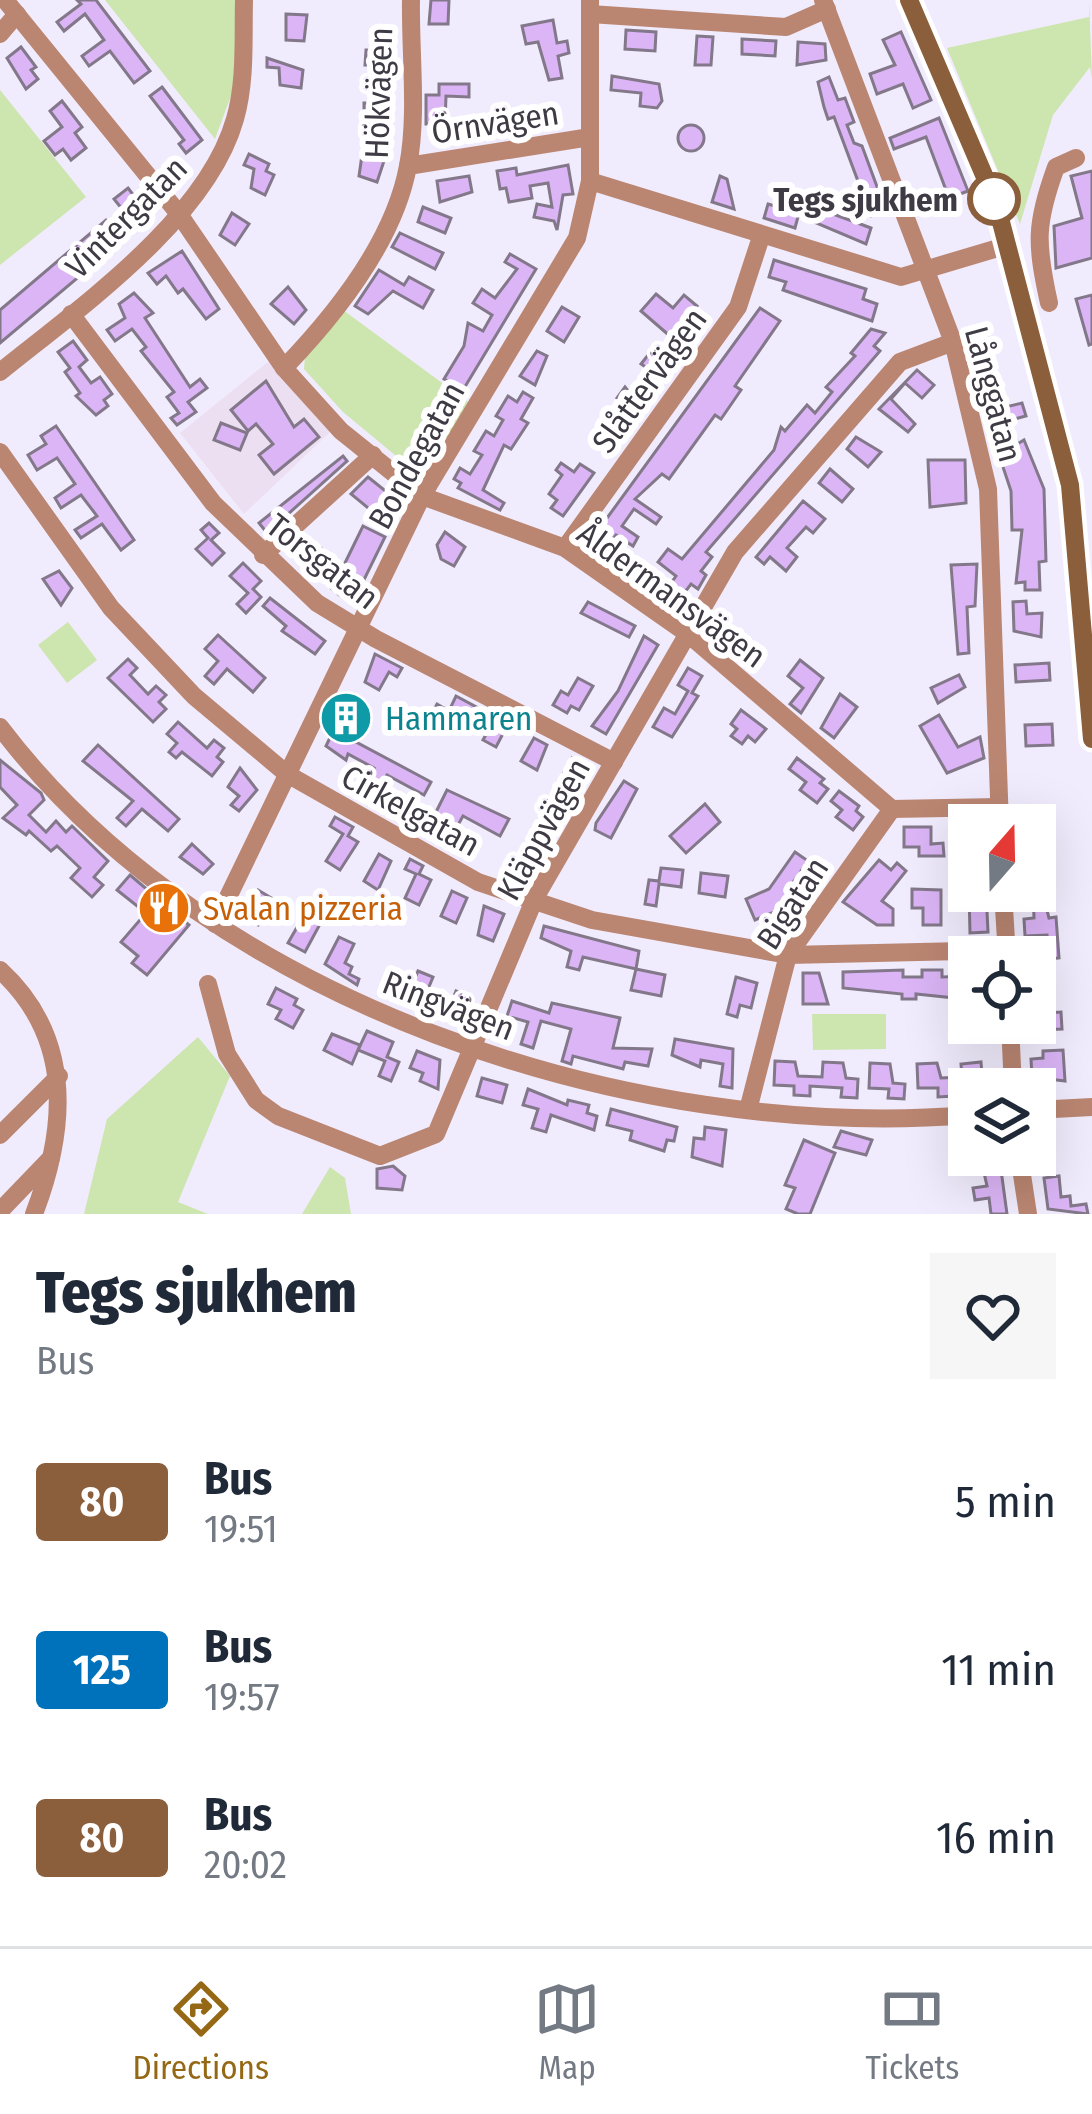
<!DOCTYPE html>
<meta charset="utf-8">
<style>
:root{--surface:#fff;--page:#f6f6f7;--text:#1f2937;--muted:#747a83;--line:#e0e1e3;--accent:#946814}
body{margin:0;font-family:"Fira Sans Condensed",sans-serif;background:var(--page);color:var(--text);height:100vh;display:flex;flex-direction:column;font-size:45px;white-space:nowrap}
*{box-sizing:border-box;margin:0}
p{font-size:39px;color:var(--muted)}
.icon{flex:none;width:66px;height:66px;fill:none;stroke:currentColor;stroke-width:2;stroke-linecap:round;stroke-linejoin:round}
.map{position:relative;height:1214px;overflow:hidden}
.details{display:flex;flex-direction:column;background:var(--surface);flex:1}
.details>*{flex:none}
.badge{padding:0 24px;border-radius:9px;font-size:42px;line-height:78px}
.needle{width:78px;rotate:20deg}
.controls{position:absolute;left:948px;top:804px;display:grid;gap:24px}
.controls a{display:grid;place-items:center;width:108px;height:108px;border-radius:0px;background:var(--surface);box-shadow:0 12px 48px #0002;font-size:60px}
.map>.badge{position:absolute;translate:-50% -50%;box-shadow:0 0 0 6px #fff}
.round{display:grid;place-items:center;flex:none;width:126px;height:126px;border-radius:0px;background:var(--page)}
.summary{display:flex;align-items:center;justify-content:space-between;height:204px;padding:0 36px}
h1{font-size:57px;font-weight:800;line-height:90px}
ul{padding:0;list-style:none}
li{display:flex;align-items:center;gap:36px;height:168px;padding:0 36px}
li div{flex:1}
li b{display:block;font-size:45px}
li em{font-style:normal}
li .badge{min-width:132px;font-weight:700;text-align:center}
.tab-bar{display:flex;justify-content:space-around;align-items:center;height:168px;border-top:3px solid var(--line);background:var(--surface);font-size:33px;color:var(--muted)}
.tab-bar a{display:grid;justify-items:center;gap:6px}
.tab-bar .active{color:var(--accent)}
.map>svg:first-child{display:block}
</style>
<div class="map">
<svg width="1092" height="1214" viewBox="0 0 1092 1214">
<rect width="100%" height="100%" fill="#f1ecfd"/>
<polygon fill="#eddff2" points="269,361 331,431 244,514 180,433"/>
<g fill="#cde5af">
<polygon points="105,0 240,0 239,74 215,139"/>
<polygon points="1089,0 1092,79 1090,67 1053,115 1020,224 947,48 1089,17"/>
<polygon points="0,90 86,197 0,265"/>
<polygon points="343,310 468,402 429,469 419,475 343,412 304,369 305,356"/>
<polygon points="68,622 97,660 67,683 38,645"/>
<polygon points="812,1014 886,1014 886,1049 813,1050"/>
<polygon points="198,1037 230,1076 178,1202 208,1214 84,1214 107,1119"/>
<polygon points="330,1167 345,1178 351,1214 302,1214"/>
</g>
<g fill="#dbb5f6" stroke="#83788a" stroke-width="3">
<polygon points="77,0 96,0 150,71 134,83 110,51 89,66 82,56 104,40 85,14 64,31 57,22 81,4"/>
<polygon points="431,0 449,0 448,24 429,24"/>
<polygon points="286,14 307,15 304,41 286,40"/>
<polygon points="553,20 557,43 567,41 569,53 558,56 562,78 549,80 538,42 526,44 522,26"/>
<polygon points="626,30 656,32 655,51 625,49"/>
<polygon points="901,32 931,100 913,108 903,84 877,94 870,74 895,65 883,40"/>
<polygon points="697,36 713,37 711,65 695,65"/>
<polygon points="742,39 776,41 775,56 742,54"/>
<polygon points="798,42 825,44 826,60 797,65"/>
<polygon points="21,47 36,67 31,70 38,79 26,89 7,58"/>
<polygon points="366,50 387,51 386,65 393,65 390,90 378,89 377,65 365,65"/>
<polygon points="267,58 303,70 301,88 280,85 279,68 267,67"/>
<polygon points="612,76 659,84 662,101 657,108 640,106 641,93 611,90"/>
<polygon points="829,77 838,100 845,98 854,122 847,125 854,143 862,146 883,203 885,211 871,216 834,117 828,119 824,107 818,82"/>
<polygon points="439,84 469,84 469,97 446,96 445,124 426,124 426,95 439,95"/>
<polygon points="162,87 202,140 186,153 179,144 184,140 150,96"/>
<polygon points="62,101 82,127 75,133 86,148 71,160 63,149 55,155 44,141 62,127 50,111"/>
<polygon points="364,103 376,103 376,119 392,120 391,137 374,136 374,125 364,125"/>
<polygon points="552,111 556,127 504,137 501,121"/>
<polygon points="939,118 968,191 949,198 926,137 894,149 890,138"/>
<circle cx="691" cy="138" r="13"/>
<polygon points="363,148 384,161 377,182 359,176"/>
<polygon points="249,154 269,164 266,171 274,175 265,195 251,188 254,169 244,165"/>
<polygon points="568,165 573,194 563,195 557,230 554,221 534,217 537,204 552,207 548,183 530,186 532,198 509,202 506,188 500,189 497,171 516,168 517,175"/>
<polygon points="1092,171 1092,258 1056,268 1054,226 1082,218 1071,176"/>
<polygon points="469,176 472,192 440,202 437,181"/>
<polygon points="720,176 727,179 734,209 712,202"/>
<polygon points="128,188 150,217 0,343 0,310 106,220 111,226 126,214 114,199"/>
<polygon points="768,204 799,213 795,228 764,218"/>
<polygon points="806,204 871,228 866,244 802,217"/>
<polygon points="423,207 451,218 445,233 418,222"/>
<polygon points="232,213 249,224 235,245 220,235"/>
<polygon points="400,233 443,253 435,269 392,247"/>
<polygon points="182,251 219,309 206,319 183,289 178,293 166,276 157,284 148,273"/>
<polygon points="510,254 536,269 463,390 444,379 464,346 468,323 483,331 492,315 473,303 482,289 495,298 517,269 505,262"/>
<polygon points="774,260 866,289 863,299 877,304 872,321 783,290 786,282 769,277"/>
<polygon points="379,270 404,285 409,277 433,290 423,308 393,291 368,314 355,306"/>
<polygon points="288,287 306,310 294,324 271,304"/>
<polygon points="134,293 153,313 145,318 190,387 200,379 207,388 188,402 196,412 177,425 171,418 179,413 167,397 174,392 141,351 146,347 132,329 115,341 107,330 125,318 119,304"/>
<polygon points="656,294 673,308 684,295 697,306 671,337 641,311"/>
<polygon points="1092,295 1092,344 1089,345 1076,299"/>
<polygon points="562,307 579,317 564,342 547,331"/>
<polygon points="760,308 780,321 735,386 741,390 721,419 715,415 669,479 662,474 635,499 661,517 656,524 634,509 622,526 638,537 633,546 616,535 605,550 591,540"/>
<polygon points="871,329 885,333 874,346 880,351 706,552 712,557 701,571 706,575 698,589 691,584 679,600 666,590 676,576 658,562 668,549 682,559 774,450 781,427 785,431 807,405 815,413 832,392 826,387 855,356 851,353"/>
<polygon points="73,341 87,360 79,367 91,383 100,377 112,394 104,400 108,406 96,415 76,396 80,393 65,372 70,368 58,352"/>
<polygon points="652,350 672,364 654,389 642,381 650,370 641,364"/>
<polygon points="537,351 547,356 535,385 520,376"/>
<polygon points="917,370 934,385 922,398 905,383 891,399 915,424 908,432 879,409"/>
<polygon points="266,381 294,427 304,419 319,437 274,474 259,455 273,444 256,424 248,431 231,410"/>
<polygon points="625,387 641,408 630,424 616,415 624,403 617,398"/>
<polygon points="523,392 533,398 521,419 528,423 511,449 504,445 483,490 504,503 500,510 458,488 461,483 454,479 460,468 470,474 482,455 474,451 486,431 494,436 503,420 496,416 508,396 517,402"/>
<polygon points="1004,398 1006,407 1022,403 1026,416 999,423 998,417 989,419 985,403"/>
<polygon points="221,423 247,433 240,450 214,440"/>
<polygon points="56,426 134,540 121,550 102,524 81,538 75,530 97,516 81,495 61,508 55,498 75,484 57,458 37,470 28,455 46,444 41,436"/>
<polygon points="856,437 881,452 868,467 847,449"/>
<polygon points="1024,440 1044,489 1046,561 1039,562 1040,590 1025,590 1025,582 1016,583 1022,530 1012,530 1011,491 999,455"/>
<polygon points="343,456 347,461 267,533 259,523"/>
<polygon points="928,460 965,460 966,503 930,507"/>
<polygon points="561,463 574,472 580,464 594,473 563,516 551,508 557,500 549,494 562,475 556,470"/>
<polygon points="830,469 853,489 842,502 819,483"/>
<polygon points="368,477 393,497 378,516 351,494"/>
<polygon points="803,501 825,519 813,533 806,527 787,548 797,557 786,571 770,557 764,564 756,557"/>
<polygon points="209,523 219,533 211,540 224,553 212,565 196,549 208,538 201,530"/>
<polygon points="363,526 385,537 357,594 343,598 287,551 305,535 343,567"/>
<polygon points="445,532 465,547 454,566 441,559 437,545"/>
<polygon points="243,563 261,581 253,589 261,597 246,613 237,604 248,593 230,576"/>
<polygon points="977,564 975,606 967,607 969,653 958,654 951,565"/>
<polygon points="59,571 72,588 61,605 43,579"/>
<polygon points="270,598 325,641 315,654 282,631 286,626 263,606"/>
<polygon points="1026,601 1027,614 1042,613 1041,637 1014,631 1013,602"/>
<polygon points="588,602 635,626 629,637 581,613"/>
<polygon points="218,635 265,678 253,692 227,669 214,684 205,676 218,661 205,649"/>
<polygon points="644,636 658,645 606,734 592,726 618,691"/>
<polygon points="375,654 402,668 397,677 389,672 379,690 365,682"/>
<polygon points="128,659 137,668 130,675 148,694 156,686 166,695 159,702 166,709 153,722 108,678"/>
<polygon points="800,660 823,678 801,713 790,704 803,688 788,676"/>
<polygon points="1049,663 1050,680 1016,682 1015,665"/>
<polygon points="688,668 702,676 692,693 698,696 672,737 653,727 664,708 675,714 688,691 678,685"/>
<polygon points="959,675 965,687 938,703 931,688"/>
<polygon points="578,678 593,686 579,710 571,706 567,713 553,705 561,691 568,695"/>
<polygon points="840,694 857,707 834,738 821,728"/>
<polygon points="456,696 508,724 496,747 483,740 488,731 464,718 459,728 431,715 437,704 449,711"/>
<polygon points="343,710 353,715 343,735 431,782 424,795 387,775 369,801 359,796 374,768 348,754 346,760 326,746"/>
<polygon points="741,710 766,729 755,742 748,736 742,744 731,736 737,729 731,724"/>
<polygon points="939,715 958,747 980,737 984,758 947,773 920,726"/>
<polygon points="178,722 207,748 214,740 224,748 217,757 223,762 212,776 182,752 176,758 169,752 177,743 167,734"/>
<polygon points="1052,724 1053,745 1026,746 1025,725"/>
<polygon points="534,738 547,745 537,770 521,761"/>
<polygon points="98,745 179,819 168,831 142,809 126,826 117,818 133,801 83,761"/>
<polygon points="572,758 587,767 574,790 559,782"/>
<polygon points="797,758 824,779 820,783 828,789 817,803 800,790 806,782 789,769"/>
<polygon points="0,760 41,793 44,800 29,815 46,832 56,821 66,832 72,826 108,861 94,877 103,885 92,897 71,878 80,868 57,846 51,851 29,831 26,835 3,818 17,805 0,787"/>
<polygon points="240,768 257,790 239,811 231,805 239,796 228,787"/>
<polygon points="624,781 637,789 611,838 595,830 596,823"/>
<polygon points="447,790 509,819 500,836 463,816 448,843 425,834"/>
<polygon points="839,791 859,806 856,811 863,817 853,830 836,817 842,810 831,801"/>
<polygon points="550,797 563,805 534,863 519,855"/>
<polygon points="705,804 720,822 686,853 670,836"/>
<polygon points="335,817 353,827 348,836 358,842 340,870 326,861 343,834 330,826"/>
<polygon points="904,827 931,827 931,844 943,843 944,856 919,856 919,847 904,847"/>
<polygon points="192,844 213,864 203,874 180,857"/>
<polygon points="795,852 808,861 789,888 804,898 792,916 781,909 755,920 746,899 769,889"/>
<polygon points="379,854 391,861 378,890 364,881"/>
<polygon points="410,859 423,866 419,874 431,880 419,905 405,898 416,874 405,869"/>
<polygon points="879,860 891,870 897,863 906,871 882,901 893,909 893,925 877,925 843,902"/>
<polygon points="661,868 683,870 681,887 659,884 656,906 645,904 649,880 659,881"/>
<polygon points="701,873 728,876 725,897 699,893"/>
<polygon points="130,875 189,925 147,975 132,963 138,956 121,942 146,913 117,890"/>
<polygon points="912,889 941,890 941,925 923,925 923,908 912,908"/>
<polygon points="258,890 273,899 258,925 242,916"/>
<polygon points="452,891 467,898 456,923 441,916"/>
<polygon points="969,891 986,891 988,932 970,933"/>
<polygon points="1033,891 1042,891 1049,918 1056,917 1059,958 1048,959 1047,935 1025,936 1024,919 1034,918"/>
<polygon points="484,906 504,914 493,941 478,935"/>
<polygon points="304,915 320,924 305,952 288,943"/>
<polygon points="544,926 639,951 636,969 583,957 579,970 567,967 571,951 541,938"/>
<polygon points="339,937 354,944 345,963 352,967 349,974 359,979 357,985 325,964"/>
<polygon points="636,969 665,975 661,996 631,990"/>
<polygon points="903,970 903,977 922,977 922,970 942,970 942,977 969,976 969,993 955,993 955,998 916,994 916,999 902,999 902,994 843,988 843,972"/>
<polygon points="418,971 433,977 421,1006 406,1000"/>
<polygon points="803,973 819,973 828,1004 803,1004"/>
<polygon points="736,977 757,983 751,1008 740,1005 737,1017 727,1014"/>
<polygon points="276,988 297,999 294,1005 303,1010 293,1028 276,1019 281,1010 268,1004"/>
<polygon points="456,991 472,997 463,1022 446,1016"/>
<polygon points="1043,994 1044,1013 1061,1012 1062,1029 1035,1030 1035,995"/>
<polygon points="512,1001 549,1013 552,1003 620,1018 613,1048 652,1049 648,1066 625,1062 623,1069 573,1056 571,1064 562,1061 571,1029 541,1021 533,1048 521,1044 528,1022 507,1016"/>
<polygon points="367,1031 393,1042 387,1057 399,1062 391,1081 379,1076 385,1061 358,1050"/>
<polygon points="332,1034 360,1045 352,1064 324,1050"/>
<polygon points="675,1039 733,1049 732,1088 720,1086 723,1064 701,1060 700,1067 672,1055"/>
<polygon points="1063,1050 1065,1081 1032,1077 1031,1059 1043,1058 1043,1051"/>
<polygon points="417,1051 440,1060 438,1089 420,1081 423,1073 410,1068"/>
<polygon points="775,1061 795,1062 798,1076 822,1077 823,1062 843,1063 846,1078 858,1079 857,1098 841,1097 842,1088 810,1086 810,1096 794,1095 794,1086 774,1085"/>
<polygon points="981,1062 983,1086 954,1088 954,1096 938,1097 938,1088 918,1088 917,1064 937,1063 941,1078 962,1077 961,1064"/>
<polygon points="870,1063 890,1064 893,1083 905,1084 904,1099 888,1098 889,1089 869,1088"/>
<polygon points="482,1078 507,1085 502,1103 477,1096"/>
<polygon points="528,1089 567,1105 568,1100 589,1105 587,1113 597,1116 594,1130 551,1115 546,1132 532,1128 538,1109 523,1105"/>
<polygon points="611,1109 677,1127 674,1141 667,1140 664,1151 630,1140 632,1131 607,1125"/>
<polygon points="705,1127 726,1130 722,1166 692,1157 694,1138 704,1139"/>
<polygon points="841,1131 872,1140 866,1155 834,1147"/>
<polygon points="804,1140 835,1153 810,1214 798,1214 786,1209 795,1188 785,1185"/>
<polygon points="980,1155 999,1155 1007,1214 991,1214 989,1198 975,1200 973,1188 987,1186"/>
<polygon points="393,1166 405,1176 402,1190 377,1188 377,1169"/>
<polygon points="1059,1176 1061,1197 1070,1196 1071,1206 1086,1204 1088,1214 1048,1209 1044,1178"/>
</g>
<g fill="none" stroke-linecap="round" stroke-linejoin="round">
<g stroke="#ba8672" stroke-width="18">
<polyline points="5,0 179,214 284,368 341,431 422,496 565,548 688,634 892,809 999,807"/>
<polyline points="823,0 953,342 988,489 1000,825"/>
<polyline points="909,0 996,203 1070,485 1092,740"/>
<polyline points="590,14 786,27 827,9"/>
<polyline points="0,34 17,14"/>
<polyline points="408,166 590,137"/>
<polyline points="590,181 901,277 1008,245"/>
<path d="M 1049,303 C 1036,244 1035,224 1056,167 L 1076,158"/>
<polyline points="71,314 213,503 317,603 376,639 614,762"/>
<path d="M 284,368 C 336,314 394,242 408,166 C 418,114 410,53 411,0"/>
<path d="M 0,372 C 79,308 207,219 235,119 C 246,81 243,39 244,0"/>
<polyline points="0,452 111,608 194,696 287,774 478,882 592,920 788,955 1007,950"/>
<polyline points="565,548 738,307 761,237"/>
<polyline points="263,555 373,455"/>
<path d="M 0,727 C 210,1004 631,1142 969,1115"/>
<polyline points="1003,891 1007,957"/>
<polyline points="215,924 422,496 577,238 590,181 590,0"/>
<path d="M 0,970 C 74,1038 67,1128 34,1214"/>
<polyline points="208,984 227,1054 256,1100 278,1116 380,1156 436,1134 535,898 735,552 900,362 953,342"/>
<polyline points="1010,1023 1013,1089"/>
<polyline points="748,1110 788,955 892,809"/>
<polyline points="1035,1110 1092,1107"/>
<polyline points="0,1135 59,1076"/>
<polyline points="1019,1155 1028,1214"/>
<polyline points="0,1211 51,1158"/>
</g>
</g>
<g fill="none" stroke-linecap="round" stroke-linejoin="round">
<g stroke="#fff" stroke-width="27">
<polyline id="line" points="909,0 996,203 1070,485 1092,739"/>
</g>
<use href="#line" stroke="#8b5e3c" stroke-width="18"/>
</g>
<defs>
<g id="building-disc" transform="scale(2.7)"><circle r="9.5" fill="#0f9aa8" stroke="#fff"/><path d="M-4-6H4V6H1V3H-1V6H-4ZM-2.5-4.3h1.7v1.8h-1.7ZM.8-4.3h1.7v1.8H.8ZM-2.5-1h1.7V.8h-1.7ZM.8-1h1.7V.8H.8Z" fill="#fff"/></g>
<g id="restaurant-disc" transform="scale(2.7)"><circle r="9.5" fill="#e8710a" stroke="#fff"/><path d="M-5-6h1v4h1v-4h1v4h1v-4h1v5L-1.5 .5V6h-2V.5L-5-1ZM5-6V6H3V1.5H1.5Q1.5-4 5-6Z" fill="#fff"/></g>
</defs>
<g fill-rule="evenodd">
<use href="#building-disc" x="346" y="718"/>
<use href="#restaurant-disc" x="164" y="908"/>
</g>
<circle fill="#fff" stroke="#8b5e3c" stroke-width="6" cx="994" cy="199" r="24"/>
<g text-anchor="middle" stroke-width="12" stroke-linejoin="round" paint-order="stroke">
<g font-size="33" fill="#3e3b44" stroke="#fff">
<text transform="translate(378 93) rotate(-88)" y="12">Hökvägen</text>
<text transform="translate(495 122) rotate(-9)" y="12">Örnvägen</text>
<text transform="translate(126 217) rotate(-45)" y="12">Vintergatan</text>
<text transform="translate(649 380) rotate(-54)" y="12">Slåttervägen</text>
<text transform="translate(994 394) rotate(75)" y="12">Långgatan</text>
<text transform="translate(416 455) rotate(-61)" y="12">Bondegatan</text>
<text transform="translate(323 561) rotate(38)" y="12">Torsgatan</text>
<text transform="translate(672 594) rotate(36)" y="12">Åldermansvägen</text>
<text transform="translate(411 810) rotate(29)" y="12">Cirkelgatan</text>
<text transform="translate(543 829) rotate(-61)" y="12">Kläppvägen</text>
<text transform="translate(792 903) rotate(-57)" y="12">Bigatan</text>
<text transform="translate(449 1005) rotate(21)" y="12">Ringvägen</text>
</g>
<g font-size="33" font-weight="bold" fill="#3e3b44" stroke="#fff" text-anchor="end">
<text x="958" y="211">Tegs sjukhem</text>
</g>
<g font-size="33" fill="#0d838f" stroke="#fff" text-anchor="start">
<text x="385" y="730">Hammaren</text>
</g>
<g font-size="33" fill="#c56008" stroke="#fff" text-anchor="start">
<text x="203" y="920">Svalan pizzeria</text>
</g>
</g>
</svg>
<div class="controls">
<a><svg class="needle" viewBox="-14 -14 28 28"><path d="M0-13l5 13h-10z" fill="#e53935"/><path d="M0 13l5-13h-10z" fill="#747a83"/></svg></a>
<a><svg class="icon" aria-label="locate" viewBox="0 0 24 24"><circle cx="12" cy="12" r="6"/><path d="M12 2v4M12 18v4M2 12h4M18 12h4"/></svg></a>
<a><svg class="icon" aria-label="layers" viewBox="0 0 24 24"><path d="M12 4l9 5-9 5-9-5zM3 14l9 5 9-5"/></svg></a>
</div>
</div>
<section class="details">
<div class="summary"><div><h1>Tegs sjukhem</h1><p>Bus</p></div><a class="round"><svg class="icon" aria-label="heart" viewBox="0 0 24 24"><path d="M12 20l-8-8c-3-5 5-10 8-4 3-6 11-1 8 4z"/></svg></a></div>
<ul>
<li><span class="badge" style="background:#8b5e3c;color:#fff">80</span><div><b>Bus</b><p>19:51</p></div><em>5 min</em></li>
<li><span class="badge" style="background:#0072bc;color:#fff">125</span><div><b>Bus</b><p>19:57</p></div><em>11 min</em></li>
<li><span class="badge" style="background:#8b5e3c;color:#fff">80</span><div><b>Bus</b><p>20:02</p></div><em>16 min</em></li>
</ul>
</section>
<nav class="tab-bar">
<a class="active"><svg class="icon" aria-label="directions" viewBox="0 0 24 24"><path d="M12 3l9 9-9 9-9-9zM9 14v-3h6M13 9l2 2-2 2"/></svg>Directions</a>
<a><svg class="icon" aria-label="map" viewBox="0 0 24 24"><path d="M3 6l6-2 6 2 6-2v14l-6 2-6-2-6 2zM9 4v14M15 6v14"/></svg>Map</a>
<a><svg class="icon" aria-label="tickets" viewBox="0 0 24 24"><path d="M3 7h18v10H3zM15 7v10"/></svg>Tickets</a>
</nav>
